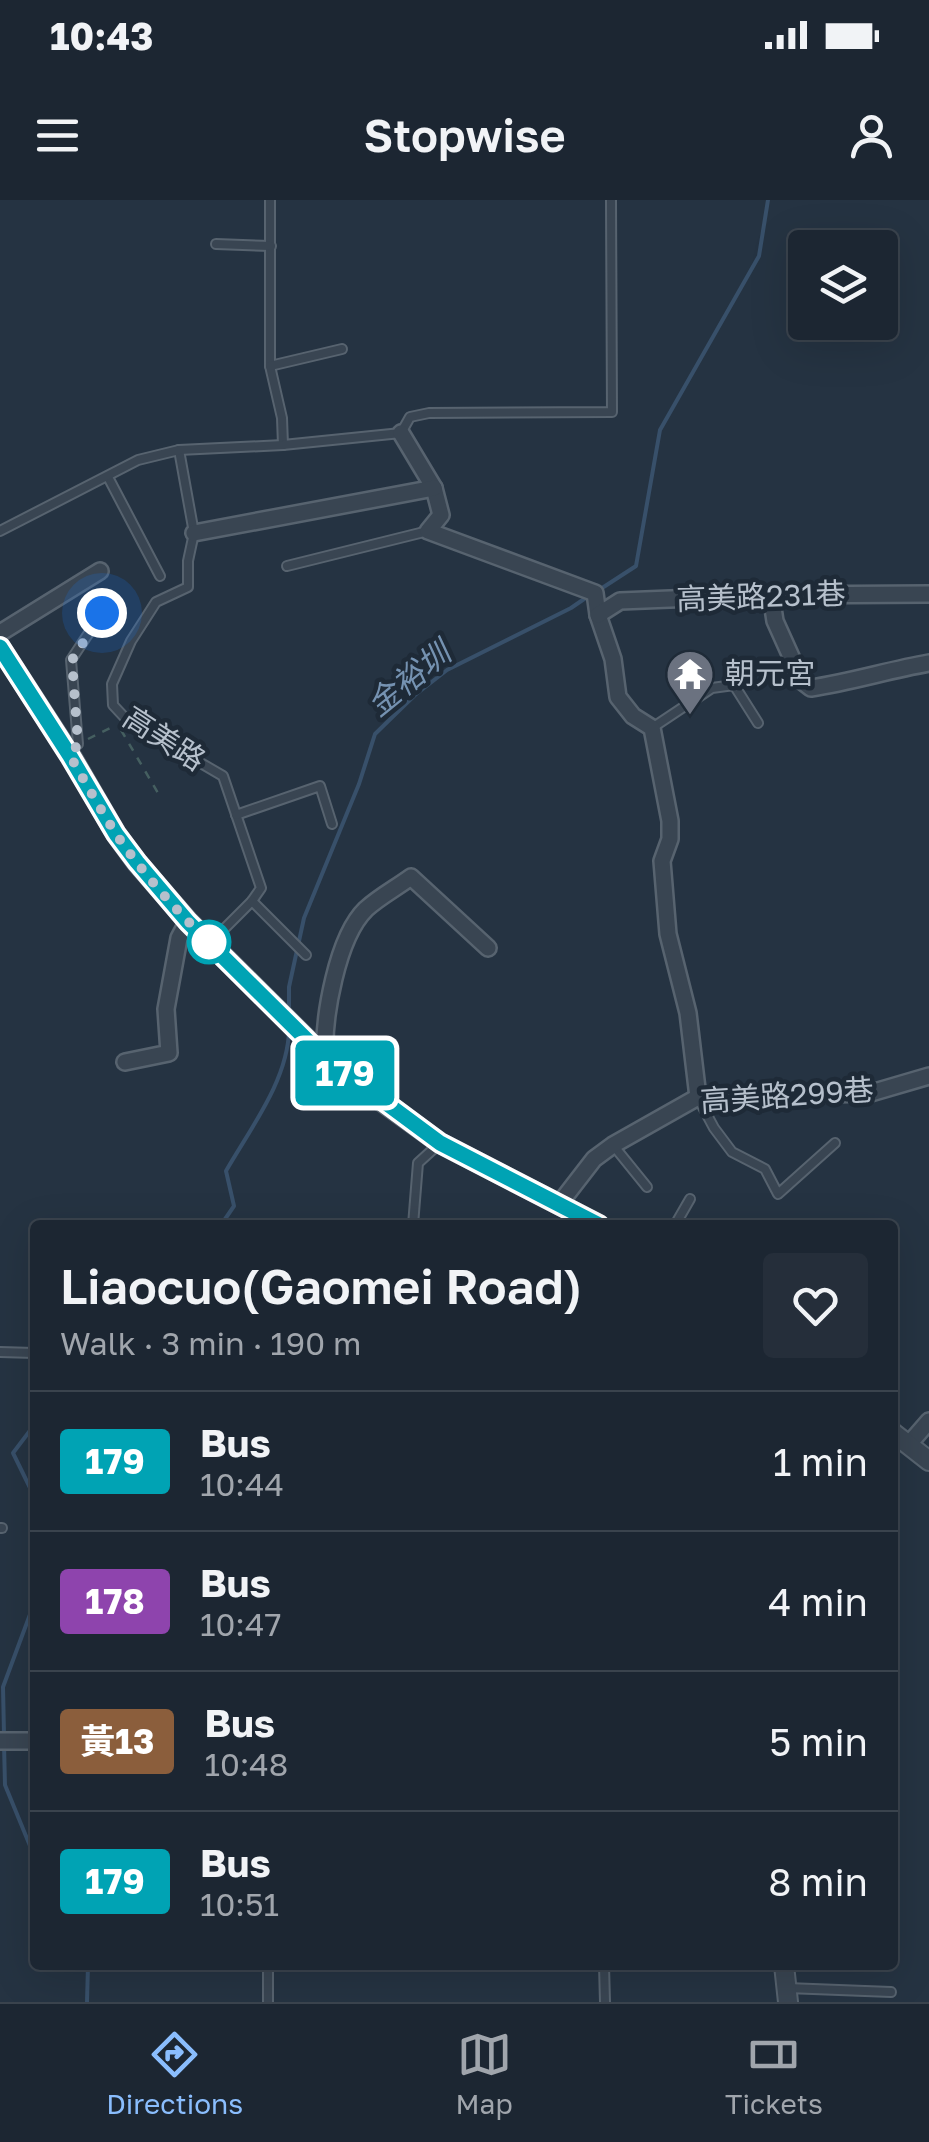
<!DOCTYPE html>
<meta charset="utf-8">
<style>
:root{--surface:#1c2632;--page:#252e3a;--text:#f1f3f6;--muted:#a0a5ac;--line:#3a434d;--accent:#8abdfd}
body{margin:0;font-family:"Golos Text","Noto Sans TC",sans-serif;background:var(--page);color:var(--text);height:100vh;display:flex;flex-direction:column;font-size:38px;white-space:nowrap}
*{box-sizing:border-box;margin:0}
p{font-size:32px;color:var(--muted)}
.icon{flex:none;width:55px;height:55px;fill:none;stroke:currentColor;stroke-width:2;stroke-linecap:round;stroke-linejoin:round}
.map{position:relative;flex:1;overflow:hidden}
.side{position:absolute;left:30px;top:1020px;width:868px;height:750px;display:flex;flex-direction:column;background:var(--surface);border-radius:10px;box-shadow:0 10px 40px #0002,0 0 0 2px var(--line)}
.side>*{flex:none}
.badge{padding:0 20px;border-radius:8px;font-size:35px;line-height:65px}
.fabs{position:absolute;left:788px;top:30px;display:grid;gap:20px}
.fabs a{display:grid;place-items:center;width:110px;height:110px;border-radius:10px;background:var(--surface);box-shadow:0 10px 40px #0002,0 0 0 2px var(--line);font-size:50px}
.you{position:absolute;width:50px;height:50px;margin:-25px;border:8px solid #fff;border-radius:50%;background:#1a73e8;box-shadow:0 0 0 15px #1a73e833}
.map>.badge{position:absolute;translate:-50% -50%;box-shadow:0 0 0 5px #fff}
.round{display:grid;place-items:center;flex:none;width:105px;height:105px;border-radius:10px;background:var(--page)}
.head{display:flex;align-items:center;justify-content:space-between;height:170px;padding:0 30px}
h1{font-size:48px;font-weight:600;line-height:75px}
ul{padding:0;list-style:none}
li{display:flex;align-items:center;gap:30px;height:140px;padding:0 30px;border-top:2px solid var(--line)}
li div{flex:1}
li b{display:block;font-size:38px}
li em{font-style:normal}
li .badge{min-width:110px;font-weight:700;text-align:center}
.status{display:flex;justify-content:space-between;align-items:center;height:70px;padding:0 50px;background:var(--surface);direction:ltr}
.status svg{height:28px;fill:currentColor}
header{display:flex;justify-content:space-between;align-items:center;height:130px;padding:0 30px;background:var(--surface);font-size:45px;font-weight:600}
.dock{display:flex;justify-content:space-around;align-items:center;height:140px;border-top:2px solid var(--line);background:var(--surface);font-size:28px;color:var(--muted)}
.dock a{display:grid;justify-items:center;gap:5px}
.dock .active{color:var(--accent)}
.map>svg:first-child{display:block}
</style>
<div class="status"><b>10:43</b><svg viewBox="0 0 49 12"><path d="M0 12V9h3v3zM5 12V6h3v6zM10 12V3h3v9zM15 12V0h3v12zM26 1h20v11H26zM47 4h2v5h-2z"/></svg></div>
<header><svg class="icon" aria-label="menu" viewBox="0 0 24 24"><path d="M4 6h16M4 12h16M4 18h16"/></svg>Stopwise<svg class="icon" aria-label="person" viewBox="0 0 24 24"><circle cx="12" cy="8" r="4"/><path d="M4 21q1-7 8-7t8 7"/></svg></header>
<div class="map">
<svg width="929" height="1802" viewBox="0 0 929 1802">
<rect width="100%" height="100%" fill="#253342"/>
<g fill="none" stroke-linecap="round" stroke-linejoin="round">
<g stroke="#38506a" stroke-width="4">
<polyline points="599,390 636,366 660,230 759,56 768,0"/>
<polyline points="289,810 289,787 304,718 359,584 375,534 415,495 447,470 571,408 587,397"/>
<path d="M 221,1025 L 234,1006 L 226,971 C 250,929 288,880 289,830"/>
<polyline points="35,1224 13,1253 35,1298"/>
<polyline points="4,1535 3,1487 35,1401"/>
<polyline points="4,1544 5,1585 35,1658"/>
<polyline points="87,1802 88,1765"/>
</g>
<g stroke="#57636f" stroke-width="12">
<g id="service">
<polyline points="270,0 270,166 282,218 283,245"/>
<polyline points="216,44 271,46"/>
<polyline points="270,166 342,149"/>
<polyline points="179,250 194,333 188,361 188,387 156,402 131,441 112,484 113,505 127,520 223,576 261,688 252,701 210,743"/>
<polyline points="108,277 160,376"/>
<polyline points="0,331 138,260 179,250 283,245 401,233 410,217 429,213 612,212 611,0"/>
<polyline points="287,366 428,331"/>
<polyline points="652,528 712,488 734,485 758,523"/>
<polyline points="78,544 71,460 102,413"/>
<polyline points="236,615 320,586 332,624"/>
<polyline points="252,701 306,755"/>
<polyline points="698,898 714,928 732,952 765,969 778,994 835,943"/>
<polyline points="613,945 647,987"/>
<polyline points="413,1025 418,963 440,943"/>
<polyline points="675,1025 690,999"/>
<polyline points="0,1152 34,1153"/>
<polyline points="0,1328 2,1328"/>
<polyline points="604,1765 605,1802"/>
<polyline points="787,1788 891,1792"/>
<polyline points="268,1802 268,1765"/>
</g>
</g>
<g stroke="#57636f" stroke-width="20">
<g id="minor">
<polyline points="401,233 434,288 441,315 428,331 595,393 598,415 613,459 618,497 633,516 652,528 670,621 670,639 662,661 668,734 688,813 698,897"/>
<polyline points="194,333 434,288"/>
<path d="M 771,395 L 775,421 L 802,481 L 811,488 C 851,482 889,470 929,463"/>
<polyline points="598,415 620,401 771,395 929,394"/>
<polyline points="0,433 100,371"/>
<path d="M 325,857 C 323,818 337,737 366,709 C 379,697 396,688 411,677 L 488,748"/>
<polyline points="125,862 169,853 166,809 179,738 188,721"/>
<polyline points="560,1003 594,959 613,945 698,897 871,893 929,876"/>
<polyline points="909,1244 929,1221"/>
<polyline points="0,1541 35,1541"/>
</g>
</g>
<g stroke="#57636f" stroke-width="22">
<g id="tertiary">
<polyline points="0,447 71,556 116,634 137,663 188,721 325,857 377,898 440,943 599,1025"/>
<polyline points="892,1232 929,1261"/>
<polyline points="784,1765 788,1802"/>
</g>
</g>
<g stroke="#455f60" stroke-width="2.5" stroke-dasharray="8 8" stroke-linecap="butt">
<polyline points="121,530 158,593"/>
<polyline points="88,539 116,525"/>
</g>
<use href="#service" stroke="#394552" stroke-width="8"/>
<use href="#minor" stroke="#394552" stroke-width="15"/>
<use href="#tertiary" stroke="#394552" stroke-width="18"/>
</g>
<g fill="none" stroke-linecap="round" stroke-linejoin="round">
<g stroke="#fff" stroke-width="22">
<polyline id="line" points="0,447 70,556 116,634 137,662 188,722 324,857 440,943 599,1025"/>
</g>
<use href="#line" stroke="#00a3b4" stroke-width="15"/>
<path stroke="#b6c0cc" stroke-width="10" stroke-dasharray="0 18" d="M 102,413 L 72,460 L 78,544 L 70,556 C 86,583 101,611 118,637 C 144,674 178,713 209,742"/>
</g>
<defs>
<g id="temple-pin" transform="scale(2.5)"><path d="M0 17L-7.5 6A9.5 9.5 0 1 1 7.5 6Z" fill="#6b7280" stroke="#1e2a37"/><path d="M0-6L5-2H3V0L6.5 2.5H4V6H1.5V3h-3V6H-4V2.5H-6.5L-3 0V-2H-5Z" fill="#fff"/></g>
</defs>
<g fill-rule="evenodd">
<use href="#temple-pin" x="690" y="474"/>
</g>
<circle fill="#fff" stroke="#00a3b4" stroke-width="5" cx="209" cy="742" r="20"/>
<g text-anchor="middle" stroke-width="9" stroke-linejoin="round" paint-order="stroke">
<g font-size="30" fill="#b6c0cc" stroke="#1e2a37">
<text transform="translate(761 397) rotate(-2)" y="10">高美路231巷</text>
<text transform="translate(164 539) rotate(33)" y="10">高美路</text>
<text transform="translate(787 896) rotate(-4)" y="10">高美路299巷</text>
</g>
<g font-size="30" fill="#b6c0cc" stroke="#1e2a37" text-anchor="start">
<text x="725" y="484">朝元宮</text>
</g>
<g font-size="32" font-style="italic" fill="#7592b1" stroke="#1e2a37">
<text transform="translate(409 479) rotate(-39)" y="11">金裕圳</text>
</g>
</g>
</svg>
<div class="fabs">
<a><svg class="icon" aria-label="layers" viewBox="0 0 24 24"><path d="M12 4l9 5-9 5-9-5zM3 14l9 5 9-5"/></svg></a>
</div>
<div class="you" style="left:102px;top:413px"></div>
<b class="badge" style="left:345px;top:873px;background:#00a3b4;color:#fff">179</b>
<section class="side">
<div class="head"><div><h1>Liaocuo(Gaomei Road)</h1><p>Walk · 3 min · 190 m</p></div><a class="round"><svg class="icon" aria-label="heart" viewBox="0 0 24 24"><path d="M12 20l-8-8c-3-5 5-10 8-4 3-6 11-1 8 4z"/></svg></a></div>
<ul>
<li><span class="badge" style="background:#00a3b4;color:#fff">179</span><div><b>Bus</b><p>10:44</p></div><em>1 min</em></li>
<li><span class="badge" style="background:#8e44ad;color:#fff">178</span><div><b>Bus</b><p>10:47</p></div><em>4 min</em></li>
<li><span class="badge" style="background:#8b5e3c;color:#fff">黃13</span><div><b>Bus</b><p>10:48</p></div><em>5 min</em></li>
<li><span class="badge" style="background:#00a3b4;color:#fff">179</span><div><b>Bus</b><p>10:51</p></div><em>8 min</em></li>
</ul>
</section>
</div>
<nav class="dock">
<a class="active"><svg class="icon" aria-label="directions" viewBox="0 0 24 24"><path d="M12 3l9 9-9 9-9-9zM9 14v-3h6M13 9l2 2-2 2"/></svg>Directions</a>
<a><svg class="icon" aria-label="map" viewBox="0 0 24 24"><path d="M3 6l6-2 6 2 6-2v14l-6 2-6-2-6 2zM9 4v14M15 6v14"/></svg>Map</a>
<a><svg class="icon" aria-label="tickets" viewBox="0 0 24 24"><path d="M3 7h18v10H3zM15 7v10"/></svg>Tickets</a>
</nav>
